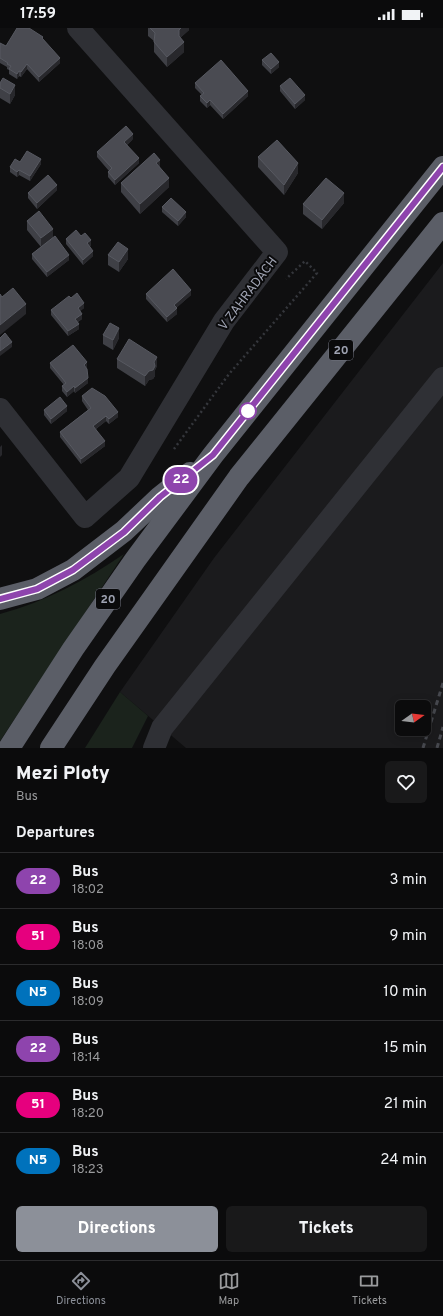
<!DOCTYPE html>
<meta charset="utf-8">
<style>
:root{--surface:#0b0b0c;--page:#19191a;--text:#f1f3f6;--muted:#9a9b9d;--line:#2b2b2d;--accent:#8c9099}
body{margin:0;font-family:Overpass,sans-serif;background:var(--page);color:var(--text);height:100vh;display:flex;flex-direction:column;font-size:15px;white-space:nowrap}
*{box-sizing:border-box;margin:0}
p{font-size:13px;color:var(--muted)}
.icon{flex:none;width:22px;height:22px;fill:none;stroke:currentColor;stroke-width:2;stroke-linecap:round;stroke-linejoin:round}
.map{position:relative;height:720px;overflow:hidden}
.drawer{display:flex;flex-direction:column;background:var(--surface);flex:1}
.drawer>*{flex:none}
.badge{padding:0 8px;border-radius:13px;font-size:14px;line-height:26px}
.needle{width:26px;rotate:76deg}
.fabs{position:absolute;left:395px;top:672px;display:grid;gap:8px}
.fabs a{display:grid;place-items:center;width:36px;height:36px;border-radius:6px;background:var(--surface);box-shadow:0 2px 10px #0003,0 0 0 1px var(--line);font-size:20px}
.map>.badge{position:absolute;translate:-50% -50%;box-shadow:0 0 0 2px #fff}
h2{padding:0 16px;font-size:15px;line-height:36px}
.round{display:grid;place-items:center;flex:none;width:42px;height:42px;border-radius:6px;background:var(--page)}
.headline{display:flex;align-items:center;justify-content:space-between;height:68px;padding:0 16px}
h1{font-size:19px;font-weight:800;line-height:30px}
.action{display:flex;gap:8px;margin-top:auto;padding:8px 16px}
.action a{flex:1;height:46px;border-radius:6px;background:var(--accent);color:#fff;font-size:16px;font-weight:800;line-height:46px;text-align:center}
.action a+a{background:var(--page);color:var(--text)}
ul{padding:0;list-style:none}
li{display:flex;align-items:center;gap:12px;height:56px;padding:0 16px;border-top:1px solid var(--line)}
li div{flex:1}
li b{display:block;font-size:15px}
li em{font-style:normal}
li .badge{min-width:44px;font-weight:700;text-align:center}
.status{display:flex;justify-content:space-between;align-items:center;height:28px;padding:0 20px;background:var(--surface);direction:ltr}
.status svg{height:11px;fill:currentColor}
.tab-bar{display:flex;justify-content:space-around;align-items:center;height:56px;border-top:1px solid var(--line);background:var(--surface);font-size:11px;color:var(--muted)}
.tab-bar a{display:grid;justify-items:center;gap:2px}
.tab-bar .on{color:var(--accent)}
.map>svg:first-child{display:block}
</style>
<div class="status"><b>17:59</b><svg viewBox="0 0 49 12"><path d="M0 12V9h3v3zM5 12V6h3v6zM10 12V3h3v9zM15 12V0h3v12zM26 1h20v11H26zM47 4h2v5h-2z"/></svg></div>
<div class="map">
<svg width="443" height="720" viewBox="0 0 443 720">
<rect width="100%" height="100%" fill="#0f0f10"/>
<path fill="#1b1b1d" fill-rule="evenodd" d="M 443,235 L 443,720 L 186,720 L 120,664 L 214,530 ZM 402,679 L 424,679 L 424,701 L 402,701 Z"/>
<g fill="#1b231c">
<path d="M 124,526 L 0,713 L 0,586 C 45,574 86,552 124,526 Z"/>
<polygon points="120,664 148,688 132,720 85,720"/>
</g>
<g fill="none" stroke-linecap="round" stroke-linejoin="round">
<polyline stroke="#35373c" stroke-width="2.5" stroke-dasharray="2 3" stroke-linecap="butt" points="174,421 229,346 317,245 305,233 286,251"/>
<g stroke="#2f3035" stroke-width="22">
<polyline points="0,381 85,489 129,450 224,293 277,224 78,0"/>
<polyline points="154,720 162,700 443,350"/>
</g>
<g stroke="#5b5e67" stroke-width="22">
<polyline points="0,571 37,561 73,542 124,503 160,469 190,445"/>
<polyline points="9,720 73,621 135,532 213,427 443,139"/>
<polyline points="51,720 105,638 239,449 443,195"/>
</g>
<g stroke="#46484e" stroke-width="3" stroke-dasharray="5 4" stroke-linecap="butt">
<polyline points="423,720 443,655"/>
<polyline points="437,720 443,699"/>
</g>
</g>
<g fill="#3f4046">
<polygon points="148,0 189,0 189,2 180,10 184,24 167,39 154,24 154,13 148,8"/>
<polygon points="43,11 60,35 39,54 27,41 21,49 19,48 17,51 9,46 9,42 7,41 7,39 0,35 0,15 6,18"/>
<polygon points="262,32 279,39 271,46 262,37"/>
<polygon points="0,55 15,67 10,76 0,70"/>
<polygon points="195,55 248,68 223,91 210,77 207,80 200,73 200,68 202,67 195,60"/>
<polygon points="280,58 305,72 295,81 280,63"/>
<polygon points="133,111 127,117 139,135 115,157 108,149 108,144 109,143 97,129 97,124"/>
<polygon points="258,129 298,145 284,167 258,139"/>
<polygon points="20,134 41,136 30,153 19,147 17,149 10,144 10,139"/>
<polygon points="160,140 169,159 140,186 121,164 121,155"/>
<polygon points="57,162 37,181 28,170 28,165"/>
<polygon points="344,175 322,201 303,186 303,176"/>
<polygon points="162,179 186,189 178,198 162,184"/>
<polygon points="27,193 53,210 69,232 47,249 32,231 32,226 41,219 27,202"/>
<polygon points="81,208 91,217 90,218 93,228 83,237 66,216 66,211"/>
<polygon points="108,227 128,231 119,244 108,237"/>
<polygon points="146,266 191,267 176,280 177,286 167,294 146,271"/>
<polygon points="71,270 84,280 80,283 82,291 78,294 79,301 68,308 51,287 51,282"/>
<polygon points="103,307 119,310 113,322 103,316"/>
<polygon points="117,331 157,338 155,342 155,348 153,351 149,352 145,358 117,340"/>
<polygon points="50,335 87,339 86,340 88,355 75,365 74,363 67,369 62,363 62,358 64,357 50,340"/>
<polygon points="82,368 118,389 109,396 106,393 96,401 105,418 81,436 60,409 60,404 88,382 82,373"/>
<polygon points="44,382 67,383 51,396 44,387"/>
</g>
<g fill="#28282c">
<polygon points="181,0 189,0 189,2 179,11 179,2"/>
<polygon points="184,14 184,24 167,39 167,29"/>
<polygon points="60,30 60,35 39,54 39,49"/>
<polygon points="279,34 279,39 271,46 271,41"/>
<polygon points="27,36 27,41 21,49 21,44"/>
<polygon points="19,43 19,48 17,51 17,46"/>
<polygon points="15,57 15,67 10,76 10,66"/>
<polygon points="248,63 248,68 223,91 223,86"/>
<polygon points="305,67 305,72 295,81 295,76"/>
<polygon points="210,72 210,77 207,80 207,75"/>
<polygon points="133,106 133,111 124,119 124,114"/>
<polygon points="139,130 139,135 115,157 115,152"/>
<polygon points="41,131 41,136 30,153 30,148"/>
<polygon points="160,132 160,141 156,135"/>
<polygon points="298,135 298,145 284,167 284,157"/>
<polygon points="19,142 19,147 17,149 17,144"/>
<polygon points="169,150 169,159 140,186 140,176"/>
<polygon points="57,157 57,162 37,181 37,175"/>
<polygon points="344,165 344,175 322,201 322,192"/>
<polygon points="186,184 186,189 178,198 178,193"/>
<polygon points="53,201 53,210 41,220 41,210"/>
<polygon points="91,212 91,217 87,220 87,215"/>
<polygon points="128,221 128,231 119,244 119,234"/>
<polygon points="93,223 93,228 83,237 83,232"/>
<polygon points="69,227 69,232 47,249 47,244"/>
<polygon points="191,262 191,267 174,282 174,277"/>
<polygon points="84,275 84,280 78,285 78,280"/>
<polygon points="26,276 26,286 0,307 0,297"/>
<polygon points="177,280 177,286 167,294 167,289"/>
<polygon points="82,286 82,291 75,296 75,291"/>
<polygon points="79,296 79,301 68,308 68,303"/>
<polygon points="119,300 119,310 113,322 113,312"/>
<polygon points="12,314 12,319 0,328 0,323"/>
<polygon points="157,329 157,338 155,342 155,348 153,351 149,352 145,358 145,348"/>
<polygon points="87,334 87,339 84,342 84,337"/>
<polygon points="88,350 88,355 75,365 75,360"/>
<polygon points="74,358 74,363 67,369 67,364"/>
<polygon points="67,378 67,383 51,396 51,391"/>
<polygon points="118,384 118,389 109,396 109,391"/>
<polygon points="106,388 106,393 93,403 93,398"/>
<polygon points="105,413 105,418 81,436 81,431"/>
<polygon points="2,417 2,427 0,429 0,419"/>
</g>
<g fill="#4a4b52" stroke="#575961">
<polygon points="17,0 29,0 43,9 42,10 60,30 39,49 27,36 21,44 19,43 17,46 9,41 11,38 7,36 8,35 0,30 0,15 6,18"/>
<polygon points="150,0 181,0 179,2 179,8 184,14 167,29 154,14 155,5"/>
<polygon points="271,25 279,34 271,41 262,32"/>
<polygon points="221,32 248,63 223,86 210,72 207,75 200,68 204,65 195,55"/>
<polygon points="3,50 15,57 10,66 0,60 0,55"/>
<polygon points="290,50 305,67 295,76 280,58"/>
<polygon points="126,98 133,106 124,114 139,130 115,152 108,144 112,140 97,124"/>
<polygon points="277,112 298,135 284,157 258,129"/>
<polygon points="27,123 41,131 30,148 19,142 17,144 10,139 15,131 20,134"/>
<polygon points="154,125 160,132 156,135 169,150 140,176 121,155"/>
<polygon points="48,147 57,157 37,175 28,165"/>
<polygon points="326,150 344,165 322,192 303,176"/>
<polygon points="171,170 186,184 178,193 162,179"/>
<polygon points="39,183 53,201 41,210 27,193"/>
<polygon points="76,202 81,208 85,205 91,212 87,215 93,223 83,232 66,211"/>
<polygon points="55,208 69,227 47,244 32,226"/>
<polygon points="118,214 128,221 119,234 108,227"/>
<polygon points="173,241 191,262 174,277 177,280 167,289 146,266"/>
<polygon points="13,260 26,276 0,297 0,266 2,269"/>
<polygon points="77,265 84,275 78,280 82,286 75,291 79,296 68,303 51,282 69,268 71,270"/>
<polygon points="110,295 119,300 113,312 103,307"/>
<polygon points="5,305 12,314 0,323 0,310"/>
<polygon points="129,311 157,329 154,334 155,338 153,342 149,343 145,348 117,331"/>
<polygon points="73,317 87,334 84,337 87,341 88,350 75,360 74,358 67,364 62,358 66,355 50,335"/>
<polygon points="92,360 105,368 118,384 109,391 106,388 93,398 105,413 81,431 60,404 91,380 82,368"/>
<polygon points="60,369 67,378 51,391 44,382"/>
</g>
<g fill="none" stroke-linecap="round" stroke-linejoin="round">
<g stroke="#fff" stroke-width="9">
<polyline id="line" points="0,571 37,561 73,542 124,504 160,469 213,427 443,139"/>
</g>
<use href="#line" stroke="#8e44ad" stroke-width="6"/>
</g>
<circle fill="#fff" stroke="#8e44ad" stroke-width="2" cx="248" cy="383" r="8"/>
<g text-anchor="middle" stroke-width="4" stroke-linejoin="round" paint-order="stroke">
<g fill="#0a0a0b" stroke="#727580" stroke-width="1">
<rect x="329" y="312" width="24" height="20" rx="3"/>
<rect x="96" y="561" width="24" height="20" rx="3"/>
</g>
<g font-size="12" font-weight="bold" fill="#9fa3b2">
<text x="341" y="326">20</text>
<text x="108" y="575">20</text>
</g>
<g font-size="13" fill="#9fa3b2" stroke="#0a0a0b">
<text transform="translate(247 265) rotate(-53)" y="5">V ZAHRADÁCH</text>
</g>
</g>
</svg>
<div class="fabs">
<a><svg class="needle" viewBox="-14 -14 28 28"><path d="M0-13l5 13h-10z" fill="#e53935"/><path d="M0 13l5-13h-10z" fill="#9a9b9d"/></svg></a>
</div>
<b class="badge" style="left:181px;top:452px;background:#8e44ad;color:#fff">22</b>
</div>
<section class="drawer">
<div class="headline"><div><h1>Mezi Ploty</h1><p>Bus</p></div><a class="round"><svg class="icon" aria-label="heart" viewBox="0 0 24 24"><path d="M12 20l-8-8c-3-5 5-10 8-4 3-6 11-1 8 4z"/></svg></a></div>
<h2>Departures</h2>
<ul>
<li><span class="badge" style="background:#8e44ad;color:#fff">22</span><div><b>Bus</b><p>18:02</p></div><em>3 min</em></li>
<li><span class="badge" style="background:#e6007e;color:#fff">51</span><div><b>Bus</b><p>18:08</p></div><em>9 min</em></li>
<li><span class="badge" style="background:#0072bc;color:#fff">N5</span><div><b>Bus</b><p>18:09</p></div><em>10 min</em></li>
<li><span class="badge" style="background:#8e44ad;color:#fff">22</span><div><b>Bus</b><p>18:14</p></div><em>15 min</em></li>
<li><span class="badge" style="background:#e6007e;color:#fff">51</span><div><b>Bus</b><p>18:20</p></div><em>21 min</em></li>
<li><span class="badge" style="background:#0072bc;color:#fff">N5</span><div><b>Bus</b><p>18:23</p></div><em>24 min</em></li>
</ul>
<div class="action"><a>Directions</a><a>Tickets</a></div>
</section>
<nav class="tab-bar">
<a class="on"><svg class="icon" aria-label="directions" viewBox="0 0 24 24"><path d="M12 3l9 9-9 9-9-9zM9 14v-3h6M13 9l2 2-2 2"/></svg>Directions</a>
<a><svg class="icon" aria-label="map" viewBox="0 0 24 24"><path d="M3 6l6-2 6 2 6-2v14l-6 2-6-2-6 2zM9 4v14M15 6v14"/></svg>Map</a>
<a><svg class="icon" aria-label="tickets" viewBox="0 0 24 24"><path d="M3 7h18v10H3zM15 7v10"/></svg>Tickets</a>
</nav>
